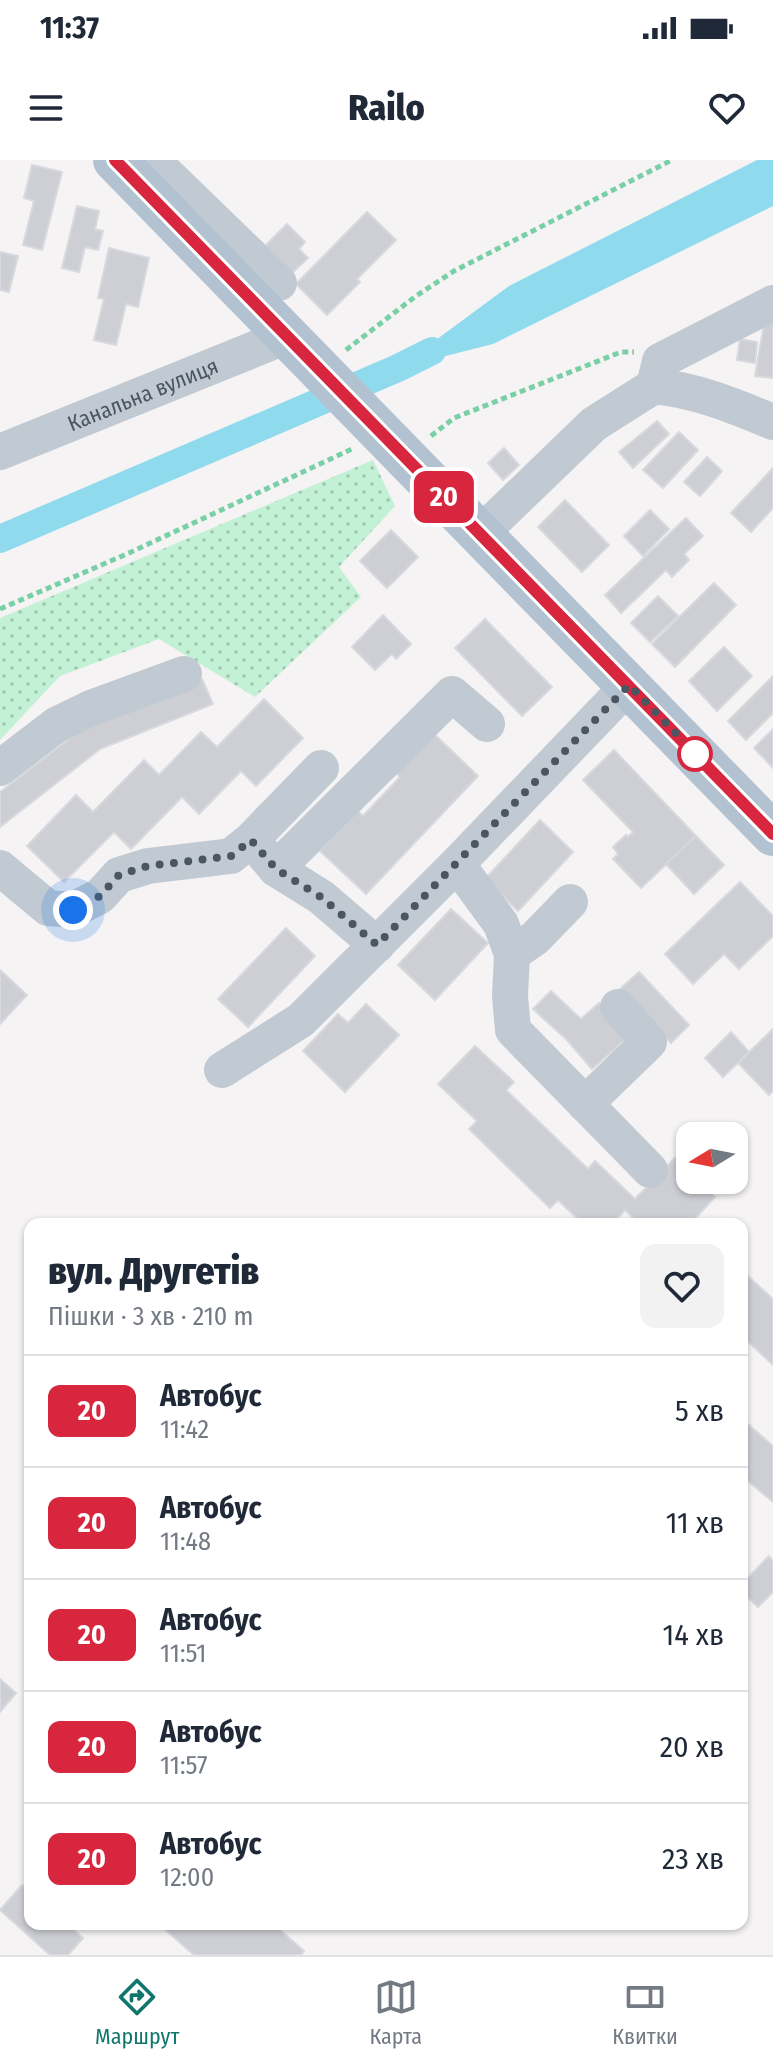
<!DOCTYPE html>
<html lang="uk">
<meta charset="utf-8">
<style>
:root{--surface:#fff;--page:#f2f2f3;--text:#1f2937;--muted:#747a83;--line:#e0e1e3;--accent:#0f766e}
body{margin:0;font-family:"Fira Sans Condensed",sans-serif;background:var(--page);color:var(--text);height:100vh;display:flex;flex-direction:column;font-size:30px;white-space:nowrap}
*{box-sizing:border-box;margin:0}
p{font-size:26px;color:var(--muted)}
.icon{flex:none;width:44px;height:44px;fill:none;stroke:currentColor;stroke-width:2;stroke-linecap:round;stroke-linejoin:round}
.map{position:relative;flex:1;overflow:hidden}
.details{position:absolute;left:24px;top:1058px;width:724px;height:712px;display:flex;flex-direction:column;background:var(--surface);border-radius:16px;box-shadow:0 2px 6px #0004}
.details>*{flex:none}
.badge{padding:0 16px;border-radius:12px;font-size:28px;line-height:52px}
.needle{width:52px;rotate:260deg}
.buttons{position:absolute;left:676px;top:962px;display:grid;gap:16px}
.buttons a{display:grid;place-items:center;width:72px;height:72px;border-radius:16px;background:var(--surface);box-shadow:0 2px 6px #0004;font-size:40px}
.you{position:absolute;width:40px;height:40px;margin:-20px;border:6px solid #fff;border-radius:50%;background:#1a73e8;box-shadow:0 0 0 12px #1a73e833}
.map>.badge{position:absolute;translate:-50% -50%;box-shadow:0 0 0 4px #fff}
.round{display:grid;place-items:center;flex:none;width:84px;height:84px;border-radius:16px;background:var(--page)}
.head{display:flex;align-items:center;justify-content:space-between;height:136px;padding:0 24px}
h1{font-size:38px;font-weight:800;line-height:60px}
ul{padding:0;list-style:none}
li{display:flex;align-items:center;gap:24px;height:112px;padding:0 24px;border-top:2px solid var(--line)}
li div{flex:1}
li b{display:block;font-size:30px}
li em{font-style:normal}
li .badge{min-width:88px;font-weight:700;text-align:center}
.status{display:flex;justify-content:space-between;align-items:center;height:56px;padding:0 40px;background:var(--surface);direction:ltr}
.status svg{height:22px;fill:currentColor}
header{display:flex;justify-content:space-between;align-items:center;height:104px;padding:0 24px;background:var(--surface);font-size:36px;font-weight:800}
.dock{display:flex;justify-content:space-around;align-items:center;height:112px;border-top:2px solid var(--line);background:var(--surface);font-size:22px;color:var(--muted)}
.dock a{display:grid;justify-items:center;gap:4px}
.dock .selected{color:var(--accent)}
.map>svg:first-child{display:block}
</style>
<div class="status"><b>11:37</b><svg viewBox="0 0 49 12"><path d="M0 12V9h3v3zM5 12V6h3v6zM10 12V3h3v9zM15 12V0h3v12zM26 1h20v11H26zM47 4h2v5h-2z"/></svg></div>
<header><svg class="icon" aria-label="menu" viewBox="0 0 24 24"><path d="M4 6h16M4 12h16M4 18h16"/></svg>Railo<svg class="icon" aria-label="heart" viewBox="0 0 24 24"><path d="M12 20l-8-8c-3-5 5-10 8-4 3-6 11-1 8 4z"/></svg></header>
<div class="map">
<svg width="773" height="1795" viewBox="0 0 773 1795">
<defs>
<pattern id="grass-dots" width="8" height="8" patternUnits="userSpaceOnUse" patternTransform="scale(2)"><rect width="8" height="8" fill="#c3f1d5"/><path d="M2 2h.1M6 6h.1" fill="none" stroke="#a0c6b0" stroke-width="1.8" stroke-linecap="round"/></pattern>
</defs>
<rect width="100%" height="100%" fill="#f5f3f3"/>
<polygon fill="url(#grass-dots)" points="373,300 395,346 339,407 361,437 255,537 159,479 60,516 0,580 0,458"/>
<polygon fill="#90daee" points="757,0 773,0 773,46 493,184 398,208 509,126"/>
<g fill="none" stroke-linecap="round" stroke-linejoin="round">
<polyline stroke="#90daee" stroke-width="28" points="0,379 398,208 432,191"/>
</g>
<g fill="#cdcfd5" stroke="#d7d9de" stroke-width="2">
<polygon points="32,5 62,12 42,90 23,85 34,41 24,38"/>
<polygon points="77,46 99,51 95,69 103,71 98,90 85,87 79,112 62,108"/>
<polygon points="367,52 396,80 357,119 360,122 327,155 296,124"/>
<polygon points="287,64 305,82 299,89 308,98 290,115 263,88"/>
<polygon points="109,88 149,98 138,147 126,144 116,185 94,180 104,139 98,138"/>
<polygon points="0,92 18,96 9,132 0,130"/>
<polygon points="765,158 773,159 773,218 755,216"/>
<polygon points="740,179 757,182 755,203 737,200"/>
<polygon points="657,261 669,274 633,308 619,292"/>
<polygon points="679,272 698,290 663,328 643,310"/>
<polygon points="504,288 519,305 503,320 488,303"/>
<polygon points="707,297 722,311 700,336 684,322"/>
<polygon points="773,308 773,348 751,372 731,353"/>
<polygon points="565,340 609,385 582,412 538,367"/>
<polygon points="650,350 669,369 643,396 624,376"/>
<polygon points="686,358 703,376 684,394 689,400 672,417 666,410 621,453 605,435"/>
<polygon points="391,370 418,397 387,428 360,401"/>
<polygon points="714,423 736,445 675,507 652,484"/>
<polygon points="658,436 678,456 650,482 631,463"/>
<polygon points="383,455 411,484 396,499 392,494 375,510 352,487"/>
<polygon points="485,459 552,527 522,556 455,488"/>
<polygon points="724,487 752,516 717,551 689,521"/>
<polygon points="773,516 773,553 746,580 728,561"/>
<polygon points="202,519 213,544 100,589 0,667 0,632 83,568"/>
<polygon points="264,539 303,578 256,626 241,611 199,654 182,637 131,689 114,672 64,722 27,686 76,635 93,652 144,600 159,615 201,572 217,587"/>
<polygon points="773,569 773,608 754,588"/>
<polygon points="432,572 478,616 366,734 320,691 358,651 363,656 400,617 395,612"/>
<polygon points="614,590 696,676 641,728 613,699 618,694 613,687 626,675 628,677 633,672 583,620"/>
<polygon points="540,660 573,692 518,751 485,719"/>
<polygon points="696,676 724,705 694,734 666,704"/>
<polygon points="740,722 773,756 773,776 739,809 724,794 693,824 665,794"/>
<polygon points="451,749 488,783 435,840 398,805"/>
<polygon points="286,768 315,796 248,867 218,839"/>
<polygon points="0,810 27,835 0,864"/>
<polygon points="639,812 689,865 671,883 620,829"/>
<polygon points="551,831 581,859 599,843 629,876 592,909 567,880 533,849"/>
<polygon points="366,844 399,875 345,932 303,891 338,854 348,863"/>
<polygon points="773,869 773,931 769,935 738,903"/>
<polygon points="731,872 749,892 723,917 705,898"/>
<polygon points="475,886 514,922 506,930 588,1009 595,1001 635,1039 675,998 690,1013 690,1020 697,1020 715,1037 690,1064 639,1064 625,1050 612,1064 583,1064 558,1040 550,1048 469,969 477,961 438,924"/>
<polygon points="749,1117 773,1139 773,1205 742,1176 742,1125"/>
<polygon points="742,1259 773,1286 773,1342 742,1316"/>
<polygon points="769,1396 773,1401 773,1432 758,1447 742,1432 742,1424"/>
<polygon points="0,1519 16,1533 0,1552"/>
<polygon points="22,1725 30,1732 30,1764 67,1764 83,1778 68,1795 50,1795 0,1750"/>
<polygon points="159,1764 273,1764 304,1791 301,1795 194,1795"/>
</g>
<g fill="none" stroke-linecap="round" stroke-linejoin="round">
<g stroke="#7ad0a6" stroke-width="5" stroke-dasharray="6 4" stroke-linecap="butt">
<polyline points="346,190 416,136 454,111 672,0"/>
<polyline points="431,276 454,258 621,192 634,192"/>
<polyline points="0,449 129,393 352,289"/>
</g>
<g stroke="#c1cad2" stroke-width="36">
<polyline points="152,0 279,123"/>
<path d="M 654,226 C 696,230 734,246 773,262"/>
<path id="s1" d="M 0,292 L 287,176"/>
<polyline points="480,374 594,264 654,226 660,201 773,143"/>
<polyline points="0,608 56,565 91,548 184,514"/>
<polyline points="260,690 276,709 321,737 377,785"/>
<polyline points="457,704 501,764 512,794 510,836 513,870 650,1010"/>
<polyline points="0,708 48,748 73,750 100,736 119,715 148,706 231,696 251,680 321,608"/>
<polyline points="276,709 452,534 487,564"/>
<polyline points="512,794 535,778 570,742"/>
<polyline points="222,910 301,860 457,704 629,525"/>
<polyline points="585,944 649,882 618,847"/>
</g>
<polyline stroke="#b3c2d1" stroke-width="44" points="115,0 773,674"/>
</g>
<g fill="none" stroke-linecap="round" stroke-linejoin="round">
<g stroke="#fff" stroke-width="18">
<polyline id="line" points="115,0 773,674"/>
</g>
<use href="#line" stroke="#d7263d" stroke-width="12"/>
<polyline stroke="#4a5661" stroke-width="8" stroke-dasharray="0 14.4" points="73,750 100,736 119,715 148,706 231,696 251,680 276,709 321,737 377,785 629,525 698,596 695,594"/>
</g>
<circle fill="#fff" stroke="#d7263d" stroke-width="4" cx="695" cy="594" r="16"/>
<g text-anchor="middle" stroke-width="6" stroke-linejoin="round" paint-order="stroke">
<g font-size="22" fill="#4a5661" stroke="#fff">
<text dy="8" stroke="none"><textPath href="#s1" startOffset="154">Канальна вулиця</textPath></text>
</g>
</g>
</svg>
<div class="buttons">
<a><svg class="needle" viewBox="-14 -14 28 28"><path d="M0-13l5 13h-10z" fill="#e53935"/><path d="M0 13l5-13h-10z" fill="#747a83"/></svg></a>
</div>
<div class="you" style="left:73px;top:750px"></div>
<b class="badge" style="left:444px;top:337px;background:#d7263d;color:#fff">20</b>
<section class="details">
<div class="head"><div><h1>вул. Другетів</h1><p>Пішки · 3 хв · 210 m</p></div><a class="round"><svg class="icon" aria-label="heart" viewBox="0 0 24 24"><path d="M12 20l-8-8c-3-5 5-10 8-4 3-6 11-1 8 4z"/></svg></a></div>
<ul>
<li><span class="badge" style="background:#d7263d;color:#fff">20</span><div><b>Автобус</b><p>11:42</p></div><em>5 хв</em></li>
<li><span class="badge" style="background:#d7263d;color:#fff">20</span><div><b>Автобус</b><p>11:48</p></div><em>11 хв</em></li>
<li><span class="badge" style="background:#d7263d;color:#fff">20</span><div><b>Автобус</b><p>11:51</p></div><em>14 хв</em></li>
<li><span class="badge" style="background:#d7263d;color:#fff">20</span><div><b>Автобус</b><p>11:57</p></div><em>20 хв</em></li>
<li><span class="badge" style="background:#d7263d;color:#fff">20</span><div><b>Автобус</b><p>12:00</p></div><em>23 хв</em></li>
</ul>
</section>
</div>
<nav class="dock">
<a class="selected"><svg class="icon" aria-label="directions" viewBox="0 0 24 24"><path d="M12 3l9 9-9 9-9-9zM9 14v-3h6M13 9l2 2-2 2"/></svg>Маршрут</a>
<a><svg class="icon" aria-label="map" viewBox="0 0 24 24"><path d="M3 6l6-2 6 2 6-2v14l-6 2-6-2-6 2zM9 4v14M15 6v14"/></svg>Карта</a>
<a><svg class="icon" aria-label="tickets" viewBox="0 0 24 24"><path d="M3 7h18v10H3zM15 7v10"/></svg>Квитки</a>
</nav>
